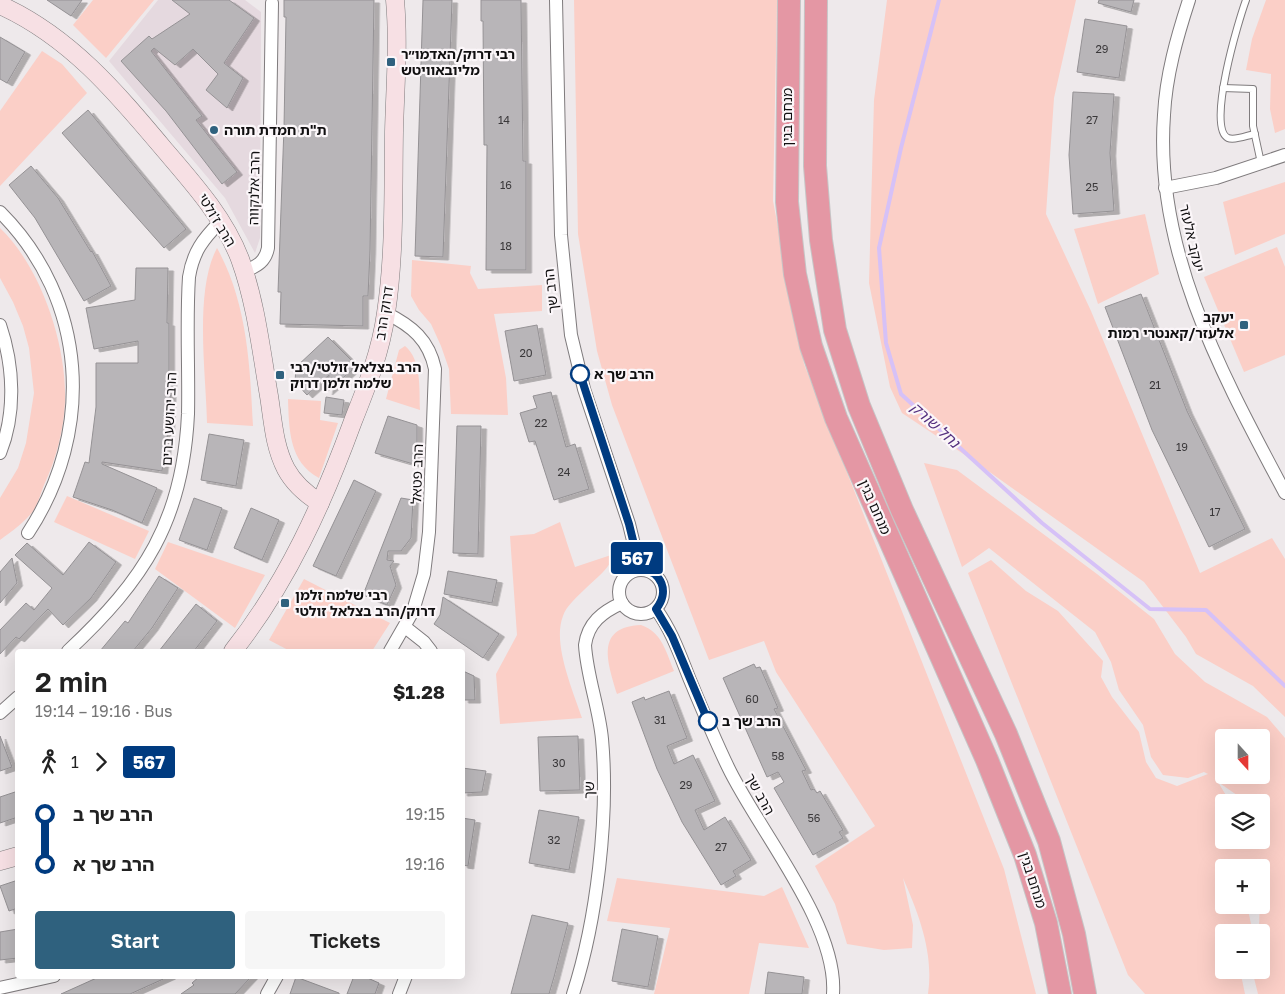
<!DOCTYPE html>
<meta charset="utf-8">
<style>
:root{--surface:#fff;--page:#f6f6f6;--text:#222;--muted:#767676;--accent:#2f617e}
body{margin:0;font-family:"Golos Text","Noto Sans Hebrew",sans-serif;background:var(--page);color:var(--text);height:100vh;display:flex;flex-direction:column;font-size:19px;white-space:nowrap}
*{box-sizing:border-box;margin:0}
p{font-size:16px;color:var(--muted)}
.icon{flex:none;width:28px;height:28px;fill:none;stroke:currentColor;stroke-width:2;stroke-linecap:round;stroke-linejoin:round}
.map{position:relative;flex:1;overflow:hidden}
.panel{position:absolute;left:15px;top:649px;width:450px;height:330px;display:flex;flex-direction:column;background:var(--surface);border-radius:5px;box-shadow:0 5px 20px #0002}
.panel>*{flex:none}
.badge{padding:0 10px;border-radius:4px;font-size:18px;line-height:32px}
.needle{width:32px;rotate:159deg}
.fabs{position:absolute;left:1215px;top:729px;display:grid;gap:10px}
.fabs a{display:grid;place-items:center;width:55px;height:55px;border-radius:5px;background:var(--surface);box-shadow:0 5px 20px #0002;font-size:25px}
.map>.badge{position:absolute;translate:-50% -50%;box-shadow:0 0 0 2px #fff}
.legs{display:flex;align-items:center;gap:8px;height:55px;padding:0 20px;font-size:16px}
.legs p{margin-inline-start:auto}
.head{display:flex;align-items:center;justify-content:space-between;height:85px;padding:0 20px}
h1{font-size:28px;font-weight:600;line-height:38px}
.cta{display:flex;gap:10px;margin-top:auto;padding:10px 20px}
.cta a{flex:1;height:58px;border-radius:5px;background:var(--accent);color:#fff;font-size:20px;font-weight:600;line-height:58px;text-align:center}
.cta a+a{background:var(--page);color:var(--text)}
ul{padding:0 20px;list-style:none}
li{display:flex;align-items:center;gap:18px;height:50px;font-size:19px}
li i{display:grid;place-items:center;width:8px;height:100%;margin:0 6px;background:currentColor}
li i::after{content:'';width:12px;height:12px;margin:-6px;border:4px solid;border-radius:50%;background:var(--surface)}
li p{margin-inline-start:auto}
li:first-child i{background:linear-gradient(#0000 50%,currentColor 0)}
li:last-child i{background:linear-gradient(currentColor 50%,#0000 0)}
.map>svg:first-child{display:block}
</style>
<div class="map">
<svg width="1285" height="994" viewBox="0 0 1285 994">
<defs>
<filter id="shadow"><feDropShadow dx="5.5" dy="3" stdDeviation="0" flood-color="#0004"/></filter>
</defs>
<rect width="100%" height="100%" fill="#eee9eb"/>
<polygon fill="#e5d9df" points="158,0 245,0 261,12 260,238 255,253 225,198 109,61"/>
<g fill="#fbcfc7" fill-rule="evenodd">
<polygon points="93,0 154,0 106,58 73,25"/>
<path d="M 574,0 L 777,0 L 773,201 L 804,364 L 1004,869 L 1036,994 L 928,994 C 934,953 919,915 903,878 L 913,925 L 912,948 L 884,950 L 847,944 L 835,904 L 815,866 L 875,826 L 776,672 L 764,641 L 709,660 L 612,405 L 597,351 L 578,234 Z"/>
<polygon points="887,0 1076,0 1054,98 1046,214 1091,311 1200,573 1272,538 1285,559 1285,717 1253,686 1196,654 1186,637 1144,582 977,463 902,413 890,387 869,283 874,100"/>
<polygon points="1266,0 1285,0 1285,129 1275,133 1270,109 1271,74 1246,70 1252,39"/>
<polygon points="42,51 62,64 87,93 0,186 0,111"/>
<polygon points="1285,182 1285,234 1235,255 1223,202"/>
<polygon points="1145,214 1159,274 1098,304 1074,229"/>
<path d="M 0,228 C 41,267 67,345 65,401 C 64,429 56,460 44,485 C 41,493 38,503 34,510 C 26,521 11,532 0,540 L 0,498 L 18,468 L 26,443 L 34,393 L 29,348 L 23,326 L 13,302 L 0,278 Z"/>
<polygon points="1277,247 1285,267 1285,355 1244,372 1204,277"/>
<path d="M 217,248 C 247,302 250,364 253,426 L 207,423 C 206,373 194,291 217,248 Z"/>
<polygon points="412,260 471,266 470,273 478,289 542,285 542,311 494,314 506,378 508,415 451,414 449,369 441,346 431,324 419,310 411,296"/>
<path d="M 405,346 C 422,360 419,389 420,410 L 386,399 L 399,350 Z"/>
<path d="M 288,399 L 321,401 L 320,420 L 338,423 L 319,478 C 289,462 289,429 288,399 Z"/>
<path d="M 924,463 L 957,470 L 1097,574 L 1154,619 L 1175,654 L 1205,682 L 1267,717 L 1285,738 L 1285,994 L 1258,994 L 1252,970 L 1261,970 L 1261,932 L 1254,932 L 1259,928 L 1261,868 L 1224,868 L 1224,905 L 1247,905 L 1251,924 L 1232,928 L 1233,932 L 1224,932 L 1224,970 L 1240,970 L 1245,994 L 1145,994 L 1128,975 L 968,573 L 991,560 L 1026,591 L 1058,611 L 1103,661 L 1101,677 L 1112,697 L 1139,732 L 1146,762 L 1156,778 L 1177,786 L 1208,774 L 1204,772 L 1188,778 L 1163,775 L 1151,757 L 1143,725 L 1119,690 L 1111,662 L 1095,632 L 989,548 L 962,567 ZM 1224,738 L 1261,738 L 1261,775 L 1224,775 ZM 1218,782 L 1247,802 L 1261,802 L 1261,840 L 1224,840 L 1224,802 L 1230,802 Z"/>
<polygon points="67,496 149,531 135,559 54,522"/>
<path d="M 560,522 L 575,567 L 614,554 C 610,569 596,578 585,589 C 578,596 566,606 563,616 C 552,643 573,691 582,718 L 500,724 L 496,674 L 517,635 L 510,536 L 534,534 Z"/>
<polygon points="168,542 265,575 235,628 155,569"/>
<polygon points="304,579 390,623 372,651 290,651 269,640"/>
<path d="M 641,625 C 662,632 666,652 674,671 L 617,694 C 608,663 594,627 641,625 Z"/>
<polygon points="617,878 764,896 782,887 809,948 759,943 749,994 654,994 670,928 607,921"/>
</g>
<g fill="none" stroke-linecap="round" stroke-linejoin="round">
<polyline stroke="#d6c1f7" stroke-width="4" points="939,0 901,148 879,248 886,343 901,394 1042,523 1150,609 1206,610 1285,686"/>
</g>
<g fill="#b8b5b8" stroke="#959295" filter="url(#shadow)">
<polygon points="47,0 82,0 71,16"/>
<polygon points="172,0 229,0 254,18 224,63 243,78 227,108 206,90 218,74 193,49 175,65 154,48 151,51 202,116 196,120 237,172 222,184 166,111 121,61 149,36 152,39 190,14"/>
<polygon points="284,0 374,0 370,251 368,296 363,296 363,326 280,324 281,292 278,292 284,127 286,17 284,17"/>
<polygon points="423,0 452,0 443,257 415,256"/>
<polygon points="481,0 521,0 523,161 526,161 526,270 486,270 487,145 484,145 483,21 481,21"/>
<polygon points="1099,0 1134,0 1131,12 1098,3"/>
<polygon points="1085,19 1127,26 1119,78 1077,72"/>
<polygon points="0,37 25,52 7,83 0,79"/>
<polygon points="1073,92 1114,94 1110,153 1114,211 1073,214 1069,155"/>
<polygon points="88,110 186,229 164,248 62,133"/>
<polygon points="31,166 58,198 91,252 92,251 111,286 84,301 35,218 9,185"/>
<polygon points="136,268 168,268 167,323 169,323 169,380 171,381 169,425 162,471 102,462 102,464 157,488 142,523 112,510 73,497 85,462 89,463 96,407 96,363 138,363 138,341 94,349 86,308 135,300"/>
<polygon points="1141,294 1187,411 1245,529 1209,547 1152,430 1105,307"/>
<polygon points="537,325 546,375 514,381 505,331"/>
<polygon points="328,337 352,361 352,370 327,392 329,375 307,395 295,382 296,367"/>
<polygon points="551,392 566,447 575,444 589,489 554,500 535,441 529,442 520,413 537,408 533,396"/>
<polygon points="326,397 344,400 342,415 324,413"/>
<polygon points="388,416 417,425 417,465 375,453"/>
<polygon points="457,426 481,426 478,554 453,553"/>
<polygon points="209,434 244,440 236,486 201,480"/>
<polygon points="354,480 376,491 336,576 313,566"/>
<polygon points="194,498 222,508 207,550 179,540"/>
<polygon points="401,498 413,500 411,538 401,551 388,551 387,560 394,561 390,566 396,585 387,605 363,595"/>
<polygon points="251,508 279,520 262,560 234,548"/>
<polygon points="89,542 116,562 91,598 63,625 48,609 19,639 16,637 0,654 0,630 26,603 34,610 52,588 15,555 27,543 63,575"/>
<polygon points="12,558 17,583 0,603 0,572"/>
<polygon points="448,571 497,580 492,603 444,594"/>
<polygon points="159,576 178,588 152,628 133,651 100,651 125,621 128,623"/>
<polygon points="443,597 499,634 483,658 434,624 440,615"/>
<polygon points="196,604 217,621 194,651 159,651"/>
<polygon points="754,664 756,668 760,667 778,708 774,709 806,770 802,771 811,790 814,789 817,793 820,791 843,830 839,832 843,838 813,855 774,788 784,782 778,772 767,777 723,678"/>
<polygon points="463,671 474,676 475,700 463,700"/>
<polygon points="669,691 687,738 667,746 674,764 693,755 715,801 695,810 704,830 725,817 751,860 733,871 736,876 721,885 682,822 657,769 632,702 644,697 645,700"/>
<polygon points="0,736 12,767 0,771"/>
<polygon points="578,736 580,790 540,791 538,737"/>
<polygon points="462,768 486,771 482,792 462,793"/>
<polygon points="18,791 18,817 0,823 0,797"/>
<polygon points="539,810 579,817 569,870 529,863"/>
<polygon points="462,818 475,820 468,866 462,865"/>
<polygon points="18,880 18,908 9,911 0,886"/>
<polygon points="532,915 568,923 554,977 549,994 511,994"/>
<polygon points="18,929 18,958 0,960 0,932"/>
<polygon points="622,929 658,936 648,987 612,981"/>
<polygon points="768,972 804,977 802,994 765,994"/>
<polygon points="101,976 170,976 130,994 61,994"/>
<polygon points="200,976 252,976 235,994 181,994 194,985 192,983"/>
<polygon points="354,976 363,976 379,983 375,994 347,994"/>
<polygon points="296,977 339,993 339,994 290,994"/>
</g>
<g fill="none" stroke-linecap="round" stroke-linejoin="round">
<g stroke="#7f7b7d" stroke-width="8">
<g id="lane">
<path d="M 1246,0 C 1239,19 1206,128 1228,138 C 1235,141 1248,135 1255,134"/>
<polyline points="1223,88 1253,89 1253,126 1261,163"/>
</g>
</g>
<g stroke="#7f7b7d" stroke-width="14">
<g id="street">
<polyline points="556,0 561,235 571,335 584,389 629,524 640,569"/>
<path d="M 1189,0 C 1177,37 1166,75 1164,115 C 1154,252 1223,376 1285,493"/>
<polyline points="1165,188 1216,178 1285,155"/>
<path d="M 0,212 C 88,300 95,431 28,533"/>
<path d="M 244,272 C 256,266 265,263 268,248 L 272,3"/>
<path d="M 386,313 C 412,326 429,340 435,369 L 429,532 L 424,574 L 413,611 L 390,651"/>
<path d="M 0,325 C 14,366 16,413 0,453"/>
<circle cx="641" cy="592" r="22"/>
<path d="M 656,609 C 672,631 680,655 690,680 C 702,709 714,738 728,767 C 758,830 838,924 833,994"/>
<polyline points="405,627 424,642 431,651"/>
<path d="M 68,651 C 144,580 183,521 188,414 C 189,368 186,322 189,277 C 193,252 203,239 220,222"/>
<polyline points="0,713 18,697"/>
<polyline points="0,988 54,976"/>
<polyline points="267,994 277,976"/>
<polyline points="399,994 406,976"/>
<path d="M 573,994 C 597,920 609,816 602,739 C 599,707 587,677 585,645 C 588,623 602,612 622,603"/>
</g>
</g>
<g stroke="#7f7b7d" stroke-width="19">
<g id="secondary">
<path d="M 0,5 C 69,36 116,92 163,148 C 192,182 224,217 240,259 C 256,303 261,350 269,396 C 273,421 274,446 286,469 C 294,484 306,494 320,503"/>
<path d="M 233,651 C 287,583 323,503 353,421 C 367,386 381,351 386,313 C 395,253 393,192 394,132 C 395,88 399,44 395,0"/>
<polyline points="0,861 18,856"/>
</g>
</g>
<g stroke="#c6c5c6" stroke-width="24">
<g id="highway">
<polyline points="789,0 787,202 795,274 811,346 836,418 987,760 1025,855 1046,923 1060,994"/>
<polyline points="816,0 815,166 821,240 835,330 859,406 902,510 1006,734 1049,841 1074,934 1085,994"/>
</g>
</g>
<use href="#lane" stroke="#fff" stroke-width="6"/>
<use href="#street" stroke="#fff" stroke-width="12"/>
<use href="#secondary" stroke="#f7e0e4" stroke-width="18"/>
<use href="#highway" stroke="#e497a4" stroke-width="22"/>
</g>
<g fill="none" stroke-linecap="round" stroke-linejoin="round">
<g stroke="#fff" stroke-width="11">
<path id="line-1" d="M 580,374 L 629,524 L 640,569 C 662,571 670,592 656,609 L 672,636 L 708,721"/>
</g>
<use href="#line-1" stroke="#003b80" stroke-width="8"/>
</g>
<g fill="#2f617e" stroke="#fbf6f9" stroke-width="2">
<rect x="386" y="57" width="10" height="10" rx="2.5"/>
<circle cx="214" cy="130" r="5"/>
<rect x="1239" y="320" width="10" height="10" rx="2.5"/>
<rect x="275" y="370" width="10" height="10" rx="2.5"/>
<rect x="280" y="598" width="10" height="10" rx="2.5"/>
</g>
<g fill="#fff" stroke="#003b80" stroke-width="2.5">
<circle cx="580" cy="374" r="9"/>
<circle cx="708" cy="721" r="9"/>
</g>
<g text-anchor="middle" stroke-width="4.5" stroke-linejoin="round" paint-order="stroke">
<g font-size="11" fill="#3a383a">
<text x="1102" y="53">29</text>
<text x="504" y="124">14</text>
<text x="1092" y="124">27</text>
<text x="506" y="189">16</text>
<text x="1092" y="191">25</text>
<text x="506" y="250">18</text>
<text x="526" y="357">20</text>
<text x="1155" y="389">21</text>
<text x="541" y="427">22</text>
<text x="1182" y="451">19</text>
<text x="564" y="476">24</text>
<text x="1215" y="516">17</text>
<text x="752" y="703">60</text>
<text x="660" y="724">31</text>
<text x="778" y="760">58</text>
<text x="559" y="767">30</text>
<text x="686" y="789">29</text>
<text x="814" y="822">56</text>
<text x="554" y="844">32</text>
<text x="721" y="851">27</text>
</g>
<g font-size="14" font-weight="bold" fill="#100f10" stroke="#fbf6f9" text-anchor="start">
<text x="401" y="59">רבי דרוק/האדמו״ר<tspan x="401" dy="16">מליובאוויטש</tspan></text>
<text x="224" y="135">ת"ת חמדת תורה</text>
<text x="1234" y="322" text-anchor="end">יעקב<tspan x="1234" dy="16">אלעזר/קאנטרי רמות</tspan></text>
<text x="290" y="372">הרב בצלאל זולטי/רבי<tspan x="290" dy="16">שלמה זלמן דרוק</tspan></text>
<text x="295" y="600">רבי שלמה זלמן<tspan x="295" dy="16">דרוק/הרב בצלאל זולטי</tspan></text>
</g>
<g font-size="14" fill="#100f10" stroke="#fbf6f9">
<text transform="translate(787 117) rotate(-90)" y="5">מנחם בגין</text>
<text transform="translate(254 188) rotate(-89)" y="5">הרב אלנקווה</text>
<text transform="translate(217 220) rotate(59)" y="5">הרב ז'ולטי</text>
<text transform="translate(1192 238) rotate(77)" y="5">יעקב אלעזר</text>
<text transform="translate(551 291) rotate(-96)" y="5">הרב שך</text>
<text transform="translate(384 313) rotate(-81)" y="5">דרוק הרב</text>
<text transform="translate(169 419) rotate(-87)" y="5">הרב יהושע ברים</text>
<text transform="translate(417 474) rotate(-88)" y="5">הרב פטאל</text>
<text transform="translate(875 507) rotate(66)" y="5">מנחם בגין</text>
<text transform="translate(589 790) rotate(-89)" y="5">שך</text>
<text transform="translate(760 794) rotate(61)" y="5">הרב שך</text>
<text transform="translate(1033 880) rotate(72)" y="5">מנחם בגין</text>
</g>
<g font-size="14" font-weight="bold" fill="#100f10" stroke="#fbf6f9" text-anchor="start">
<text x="594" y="379">הרב שך א</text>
<text x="722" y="726">הרב שך ב</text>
</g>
<g font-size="15" font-style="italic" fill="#563280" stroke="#fbf6f9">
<text transform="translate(935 425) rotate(42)" y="5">נחל שורק</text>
</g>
</g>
</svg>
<div class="fabs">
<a><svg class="needle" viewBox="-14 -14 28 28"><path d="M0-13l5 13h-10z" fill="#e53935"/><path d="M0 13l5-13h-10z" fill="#767676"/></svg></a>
<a><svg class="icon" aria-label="layers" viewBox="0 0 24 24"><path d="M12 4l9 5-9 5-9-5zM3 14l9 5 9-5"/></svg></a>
<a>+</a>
<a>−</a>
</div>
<b class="badge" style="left:637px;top:558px;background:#003b80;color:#fff">567</b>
<section class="panel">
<div class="head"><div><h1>2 min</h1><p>19:14 – 19:16 · Bus</p></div><b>$1.28</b></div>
<div class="legs"><svg class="icon" aria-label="walk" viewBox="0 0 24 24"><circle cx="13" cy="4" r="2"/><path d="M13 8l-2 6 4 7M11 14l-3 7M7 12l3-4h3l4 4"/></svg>1<svg class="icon" aria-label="forward" viewBox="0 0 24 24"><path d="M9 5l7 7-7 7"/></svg><b class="badge" style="background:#003b80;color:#fff">567</b></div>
<ul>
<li><i style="color:#003b80"></i><b>הרב שך ב</b><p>19:15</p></li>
<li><i style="color:#003b80"></i><b>הרב שך א</b><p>19:16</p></li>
</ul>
<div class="cta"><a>Start</a><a>Tickets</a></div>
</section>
</div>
